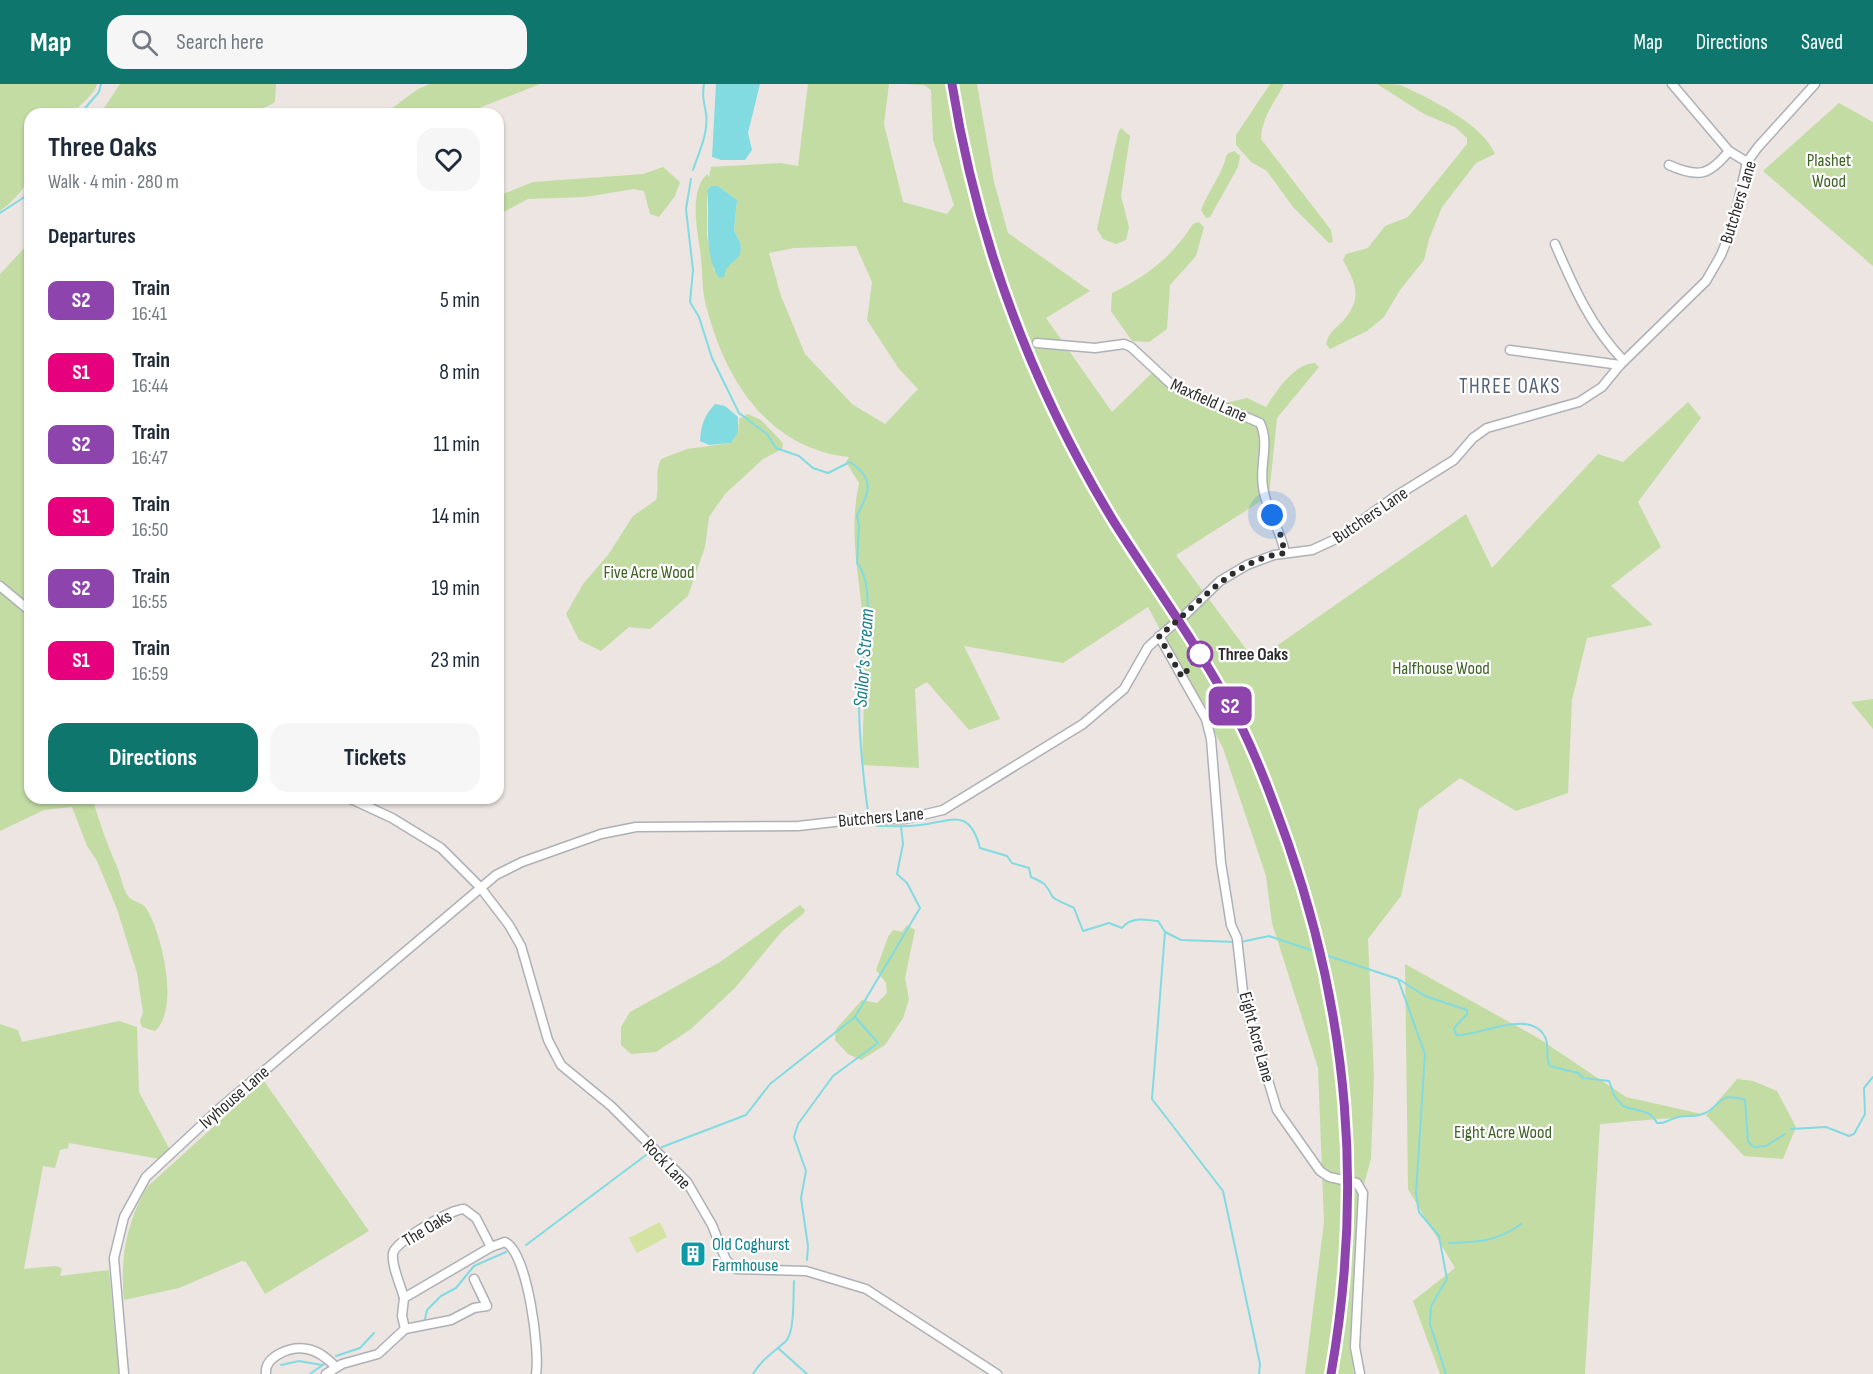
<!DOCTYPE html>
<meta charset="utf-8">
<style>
:root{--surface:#fff;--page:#f6f6f7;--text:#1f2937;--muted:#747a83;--accent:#0f766e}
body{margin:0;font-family:"Sofia Sans Condensed",sans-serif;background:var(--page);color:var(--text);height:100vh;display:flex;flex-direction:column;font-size:22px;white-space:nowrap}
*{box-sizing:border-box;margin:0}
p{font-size:20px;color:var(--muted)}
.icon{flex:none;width:33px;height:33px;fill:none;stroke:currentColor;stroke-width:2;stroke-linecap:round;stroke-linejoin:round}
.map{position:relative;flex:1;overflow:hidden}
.panel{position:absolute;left:24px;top:24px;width:480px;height:696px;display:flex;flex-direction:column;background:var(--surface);border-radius:18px;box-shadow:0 2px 4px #0004}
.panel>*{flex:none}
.badge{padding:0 12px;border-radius:9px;font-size:21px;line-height:39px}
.you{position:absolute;width:30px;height:30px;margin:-15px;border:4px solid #fff;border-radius:50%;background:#1a73e8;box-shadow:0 0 0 9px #1a73e833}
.map>.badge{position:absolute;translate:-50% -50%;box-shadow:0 0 0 3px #fff}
h2{padding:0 24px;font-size:22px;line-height:54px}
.round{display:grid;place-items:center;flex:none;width:63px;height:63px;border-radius:18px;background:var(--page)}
.head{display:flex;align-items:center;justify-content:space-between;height:102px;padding:0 24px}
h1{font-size:28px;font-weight:700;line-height:45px}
.action{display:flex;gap:12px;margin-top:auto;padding:12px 24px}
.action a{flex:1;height:69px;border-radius:18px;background:var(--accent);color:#fff;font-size:24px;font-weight:700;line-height:69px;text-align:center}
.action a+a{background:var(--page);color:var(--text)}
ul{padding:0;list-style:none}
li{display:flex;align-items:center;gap:18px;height:72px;padding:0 24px}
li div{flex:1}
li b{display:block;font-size:22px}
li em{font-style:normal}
li .badge{min-width:66px;font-weight:700;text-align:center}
header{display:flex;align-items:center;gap:36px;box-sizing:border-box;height:84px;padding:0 30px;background:var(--accent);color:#fff}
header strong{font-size:28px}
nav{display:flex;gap:33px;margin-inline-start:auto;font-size:21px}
.search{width:420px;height:54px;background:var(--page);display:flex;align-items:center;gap:15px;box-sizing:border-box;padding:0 21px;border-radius:18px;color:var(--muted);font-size:22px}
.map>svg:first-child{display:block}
</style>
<header>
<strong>Map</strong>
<div class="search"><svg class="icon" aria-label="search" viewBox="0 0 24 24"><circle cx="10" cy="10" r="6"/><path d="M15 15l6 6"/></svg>Search here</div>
<nav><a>Map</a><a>Directions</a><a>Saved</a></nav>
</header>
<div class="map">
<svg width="1873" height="1290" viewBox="0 0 1873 1290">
<rect width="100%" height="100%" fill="#ece5e1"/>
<g fill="#c3dca4" fill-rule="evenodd">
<path d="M 0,0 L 97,0 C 94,12 80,19 73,30 L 30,30 C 30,76 41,97 0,127 Z"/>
<path d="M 120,0 L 276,0 L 275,18 C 247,39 138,30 100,30 Z"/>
<polygon points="430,0 540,0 464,30 384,30 418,5"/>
<path d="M 808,0 L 889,0 L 884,40 L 903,118 L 947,130 L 954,121 L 933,56 L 931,6 L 924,1 L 905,0 L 977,0 L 994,98 L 1008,149 L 1090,207 L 1046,234 L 1112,328 L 1154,287 L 1225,319 L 1247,314 L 1266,323 C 1277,307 1293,280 1315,279 L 1319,283 L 1277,334 L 1269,412 L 1176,471 L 1255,577 L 1466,430 L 1492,484 L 1598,370 L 1623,378 L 1688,318 L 1701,334 L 1638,418 L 1661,463 L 1611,502 L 1653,541 L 1587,554 L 1572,616 L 1568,709 L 1516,727 L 1460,694 L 1419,725 L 1401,812 L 1368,855 L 1374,992 L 1371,1075 L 1360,1114 L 1351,1264 L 1354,1290 L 1305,1290 L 1324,1138 L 1318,984 L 1272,839 L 1266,792 L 1223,664 L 1148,523 L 1063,579 L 964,562 L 1000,635 L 969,646 L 927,598 L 915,605 L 919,684 L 862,681 C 863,635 866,588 863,542 C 860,490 848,453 859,399 L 846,378 L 849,373 C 769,365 726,297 707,225 C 701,206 703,185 700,166 C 697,144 689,108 707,90 L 709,93 L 711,83 L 781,79 L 798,82 ZM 718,102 L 737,116 L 734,146 L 741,161 C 735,177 732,184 714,187 L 707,152 L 707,107 ZM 856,162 L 872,198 L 867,236 L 899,285 L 918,305 L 885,340 L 852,320 L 805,270 L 781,212 L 769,169 L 794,164 Z"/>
<path d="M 1270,0 L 1284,0 C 1274,20 1262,32 1261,55 L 1331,146 L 1333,158 L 1329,159 L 1293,123 L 1267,87 L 1251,78 L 1236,61 L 1236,51 Z"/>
<path d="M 1377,0 C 1384,0 1394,0 1400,1 C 1429,14 1483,40 1495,70 L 1476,79 L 1442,123 L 1429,155 L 1424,176 L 1400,206 L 1384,233 L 1367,247 L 1330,265 L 1326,260 C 1329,248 1334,246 1343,237 C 1363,215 1356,199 1343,176 L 1346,170 L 1368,164 L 1385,142 L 1408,133 L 1467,60 L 1467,54 L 1455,43 L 1424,30 Z"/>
<polygon points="1839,19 1873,38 1873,182 1763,87"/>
<polygon points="1121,44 1130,52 1121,112 1129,143 1126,156 1116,160 1103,155 1097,145 1118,49"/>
<path d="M 1234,67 L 1240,72 L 1238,83 L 1210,133 L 1206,134 L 1201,126 C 1208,107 1222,91 1227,70 Z"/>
<polygon points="663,83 680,98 675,112 659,133 650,130 644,107 634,105 585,113 528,115 498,131 498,112 533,98 643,90"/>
<path d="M 1199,138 L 1204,143 L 1196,172 L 1170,201 L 1167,245 L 1149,258 L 1132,257 L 1111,227 L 1112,209 C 1146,193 1173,172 1193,140 Z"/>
<polygon points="30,158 30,521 0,496 0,190"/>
<path d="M 748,330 L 761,336 L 783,359 L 782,365 L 763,375 L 725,410 L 709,433 L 705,463 L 688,512 L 650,545 L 629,543 L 601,567 L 579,556 L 566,530 L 583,500 L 608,471 L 633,432 L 656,416 C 660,400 654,389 661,375 L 687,365 L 731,359 L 738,348 L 739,335 Z"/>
<path d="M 0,505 L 30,529 L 30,714 L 95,714 L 93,716 C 100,741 108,762 118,785 C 121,793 123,805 128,812 C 132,818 142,818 146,824 C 162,849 180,925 155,947 L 142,943 L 140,937 L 143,928 L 137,889 L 117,825 L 97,777 L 87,762 L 72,723 L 44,726 L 0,747 Z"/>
<polygon points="1873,615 1873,645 1851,618"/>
<polygon points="800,821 805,826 803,830 782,847 735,904 691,945 656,968 631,970 621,961 621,943 630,928 720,878"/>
<polygon points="907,841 915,846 905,894 909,915 903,934 885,961 861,976 848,970 835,956 836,945 862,916 877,919 887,909 886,899 876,886 888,853 893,846 902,848"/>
<polygon points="1405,880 1538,954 1626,1013 1706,1031 1737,995 1753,997 1777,1007 1796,1043 1783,1075 1744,1072 1706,1031 1600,1040 1585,1290 1440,1290 1413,1217 1455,1184 1408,1105"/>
<polygon points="119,937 137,943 139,1008 170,1066 160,1075 69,1059 68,1064 60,1066 55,1084 43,1082 24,1185 55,1182 62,1184 60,1192 109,1186 119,1290 0,1290 0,940 18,946 22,958"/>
<path d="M 264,997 L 369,1147 L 265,1210 L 246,1178 L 242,1177 L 179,1204 L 124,1216 C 120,1174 126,1140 147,1103 Z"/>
</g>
<polygon fill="#d4e2a2" points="660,1138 667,1153 637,1169 629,1154"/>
<g fill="#81dbe1">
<polygon points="716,0 760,0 748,49 752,66 745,76 721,76 712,73"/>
<path d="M 711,102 L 718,102 L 737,116 L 734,146 L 741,161 L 740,171 L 726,185 L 724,193 L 719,194 C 702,168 711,135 707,107 Z"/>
<path d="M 715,320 L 725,322 L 738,333 L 738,348 L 731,359 L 709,361 L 700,357 C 701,341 704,332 715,320 Z"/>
</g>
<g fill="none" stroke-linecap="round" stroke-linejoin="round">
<g stroke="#81dbe1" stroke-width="2">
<polyline points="80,30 99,8 101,0"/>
<path d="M 693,86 C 699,68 709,48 706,29 C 704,18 702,12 704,0"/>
<path d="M 691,95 L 686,125 L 693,186 L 690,218 L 699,233 L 712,274 L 739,329 L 767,350 L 776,364 L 799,372 L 813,384 L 828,389 L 850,378 C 874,394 871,407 857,431 L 859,442 L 857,479 C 880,506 859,583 859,618 C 859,655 863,691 868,728 L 871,733"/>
<polyline points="0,129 26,112 30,105"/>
<path d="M 874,737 L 877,742 C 891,742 906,743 920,741 C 950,738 969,722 980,764 L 1007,772 L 1012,779 L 1029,784 L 1031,793 C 1045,799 1045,799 1052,812 C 1054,816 1069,821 1074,824 L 1083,847 L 1109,839 L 1122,844 C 1131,832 1145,836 1158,837 L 1165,848 L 1152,1015 L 1223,1107 L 1260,1280 L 1259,1290"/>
<polyline points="1165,848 1181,856 1235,858"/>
<polyline points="1241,858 1269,852 1398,895 1425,970 1416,1109 1419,1128 1439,1152 1447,1195 1431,1222 1430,1240 1446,1290"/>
<path d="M 1400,896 L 1425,912 L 1467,926 L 1467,930 L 1454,944 L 1456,951 C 1477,953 1533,922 1546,955 C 1549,964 1545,973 1550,982 L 1578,989 L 1583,994 L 1609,997 L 1615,1013 L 1623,1022 C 1637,1028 1649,1024 1657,1039 C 1665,1040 1668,1036 1675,1034 C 1683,1031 1692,1033 1699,1031 C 1722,1026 1714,1006 1745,1016 L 1748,1058 L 1754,1063 L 1766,1062 L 1785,1050"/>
<polyline points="1791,1045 1826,1043 1849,1052 1854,1050 1865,1030 1864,1004 1873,993"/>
<polyline points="662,1063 746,1031 770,1000 855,933 920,824 907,799 897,790 903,760 901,742"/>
<path d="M 1449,1159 C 1479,1158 1496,1158 1521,1140"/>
<polyline points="526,1161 646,1071"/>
<polyline points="807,1176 808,1162 801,1114 806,1087 794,1053 798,1040 833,992 878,959 855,933"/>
<polyline points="425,1235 427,1226 441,1212 456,1204 474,1182 506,1168"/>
<polyline points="778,1264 807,1290"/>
<polyline points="336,1272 360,1264 374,1249"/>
<polyline points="281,1281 299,1277 322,1281"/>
<polyline points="310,1290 324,1280"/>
<path d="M 753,1290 C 762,1275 774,1268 786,1257 C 795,1248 793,1211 794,1197"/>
</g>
<g stroke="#adb1b7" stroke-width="11">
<g id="minor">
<polyline points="1672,0 1729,67 1747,78"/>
<path d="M 1669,81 C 1698,94 1709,92 1729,67"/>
<path d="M 1555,160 C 1574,204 1591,243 1624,277"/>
<path d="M 1037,259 L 1095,264 L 1124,260 L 1131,263 L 1172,301 L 1260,339 C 1270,360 1259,381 1263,403 C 1266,427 1281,446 1285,469"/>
<polyline points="1510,266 1620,281"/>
<polyline points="0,502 30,527"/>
<polyline points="1186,530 1220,497 1247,481 1274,471 1312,466 1338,454 1393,414 1454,376 1473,354 1487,344 1579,318 1602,303 1620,281 1706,197 1721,171 1733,141 1747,78 1758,63 1815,0"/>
<polyline points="1159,552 1206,635 1211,655 1221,779 1231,841 1237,854 1244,917 1277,1026 1320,1087 1329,1093 1357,1099 1363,1109 1355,1263 1360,1290"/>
<polyline points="349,714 392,734 441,764 480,803 509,841 521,862 548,956 561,981 611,1022 687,1098 712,1141 726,1176 736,1185 806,1187 866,1205 997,1290"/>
<path d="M 404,1214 C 401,1202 391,1181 393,1169 C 396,1157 451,1125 464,1125 L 476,1134 L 491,1163"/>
<polyline points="405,1245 451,1236 474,1224 487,1222 474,1195"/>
<polyline points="124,1290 114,1174 124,1133 146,1093 219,1025 496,791 522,778 601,750 636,743 798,742 861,735 905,735 943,726 1083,640 1124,605 1148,563 1168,545"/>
<path d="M 266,1290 C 264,1272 291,1262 307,1265 C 319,1267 328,1275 336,1283"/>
<path d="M 326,1290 L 342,1280 L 378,1270 L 405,1245 L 402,1232 L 404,1214 L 491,1163 L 505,1158 C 528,1169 540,1267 536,1290"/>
</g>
</g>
<use href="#minor" stroke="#fff" stroke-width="8"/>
<path stroke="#a4aab4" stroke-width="2" d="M 952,0 C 977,156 1032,303 1114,438 C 1156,507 1205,571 1242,644 C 1260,681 1274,720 1288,759 C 1349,933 1363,1108 1331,1290"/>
<g stroke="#adb1b7" stroke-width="11" stroke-linecap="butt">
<polyline id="minor-bridge" points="1168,545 1186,530"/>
</g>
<use href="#minor-bridge" stroke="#fff" stroke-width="8"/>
</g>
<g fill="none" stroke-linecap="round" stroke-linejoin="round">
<g stroke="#fff" stroke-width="14">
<path id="line" d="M 952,0 C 977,156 1032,303 1114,438 C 1157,506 1205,571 1242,644 C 1260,681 1274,720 1288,759 C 1349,934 1363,1108 1331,1290"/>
</g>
<use href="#line" stroke="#8e44ad" stroke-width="9"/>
<path stroke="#2d2d2d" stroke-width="6" stroke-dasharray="0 10.8" d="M 1200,570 L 1182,593 L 1159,552 C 1199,521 1231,476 1285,469 L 1280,449 L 1272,431"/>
</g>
<defs>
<g id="building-square" transform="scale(1.35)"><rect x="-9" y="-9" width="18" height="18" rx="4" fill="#0f9aa8" stroke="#fff"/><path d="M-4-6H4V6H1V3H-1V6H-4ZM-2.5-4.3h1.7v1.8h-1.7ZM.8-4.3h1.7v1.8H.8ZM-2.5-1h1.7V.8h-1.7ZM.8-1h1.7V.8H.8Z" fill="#fff"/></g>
</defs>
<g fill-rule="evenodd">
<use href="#building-square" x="693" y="1170"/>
</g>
<circle fill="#fff" stroke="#8e44ad" stroke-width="3" cx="1200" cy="570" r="12"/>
<g text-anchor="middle" stroke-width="4.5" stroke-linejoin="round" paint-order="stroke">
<g font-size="18" fill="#3e6224" stroke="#fff">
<text x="1829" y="82">Plashet<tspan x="1829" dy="21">Wood</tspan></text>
<text x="649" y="494">Five Acre Wood</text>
<text x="1441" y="590">Halfhouse Wood</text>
<text x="1503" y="1054">Eight Acre Wood</text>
</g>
<g font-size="18" fill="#2d2d2d" stroke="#fff">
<text transform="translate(1738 118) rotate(-73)" y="6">Butchers Lane</text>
<text transform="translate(1209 316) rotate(24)" y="6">Maxfield Lane</text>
<text transform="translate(1370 431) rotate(-34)" y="6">Butchers Lane</text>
<text transform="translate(881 733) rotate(-5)" y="6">Butchers Lane</text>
<text transform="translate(1257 953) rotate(75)" y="6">Eight Acre Lane</text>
<text transform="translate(234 1013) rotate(-41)" y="6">Ivyhouse Lane</text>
<text transform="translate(667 1080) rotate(47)" y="6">Rock Lane</text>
<text transform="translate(427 1144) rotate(-31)" y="6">The Oaks</text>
</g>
<g font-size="18" font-weight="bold" fill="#2d2d2d" stroke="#fff" text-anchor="start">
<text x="1218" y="576">Three Oaks</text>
</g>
<g font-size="18" fill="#0d838f" stroke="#fff" text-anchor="start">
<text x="712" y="1166">Old Coghurst<tspan x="712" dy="21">Farmhouse</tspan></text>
</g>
<g font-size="20" font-style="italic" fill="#1e7f8f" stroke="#fff">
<text transform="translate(863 574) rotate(-86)" y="7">Sailor's Stream</text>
</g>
<g font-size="21" letter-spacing="1.5" fill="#526178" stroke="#fff">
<text x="1510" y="309">THREE OAKS</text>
</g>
</g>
</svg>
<div class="you" style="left:1272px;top:431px"></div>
<b class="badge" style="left:1230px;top:622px;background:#8e44ad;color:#fff">S2</b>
<section class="panel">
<div class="head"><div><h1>Three Oaks</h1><p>Walk · 4 min · 280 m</p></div><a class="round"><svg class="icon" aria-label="heart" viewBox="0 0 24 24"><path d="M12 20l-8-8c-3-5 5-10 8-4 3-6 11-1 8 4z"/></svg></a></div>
<h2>Departures</h2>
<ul>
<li><span class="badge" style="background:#8e44ad;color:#fff">S2</span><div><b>Train</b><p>16:41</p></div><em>5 min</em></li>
<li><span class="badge" style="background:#e6007e;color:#fff">S1</span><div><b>Train</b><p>16:44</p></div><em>8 min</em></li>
<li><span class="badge" style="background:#8e44ad;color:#fff">S2</span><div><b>Train</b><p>16:47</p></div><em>11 min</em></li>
<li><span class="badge" style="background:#e6007e;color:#fff">S1</span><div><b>Train</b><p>16:50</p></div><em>14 min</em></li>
<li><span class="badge" style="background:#8e44ad;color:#fff">S2</span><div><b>Train</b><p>16:55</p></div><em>19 min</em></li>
<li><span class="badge" style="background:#e6007e;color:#fff">S1</span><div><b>Train</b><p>16:59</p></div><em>23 min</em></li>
</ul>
<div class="action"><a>Directions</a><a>Tickets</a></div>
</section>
</div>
